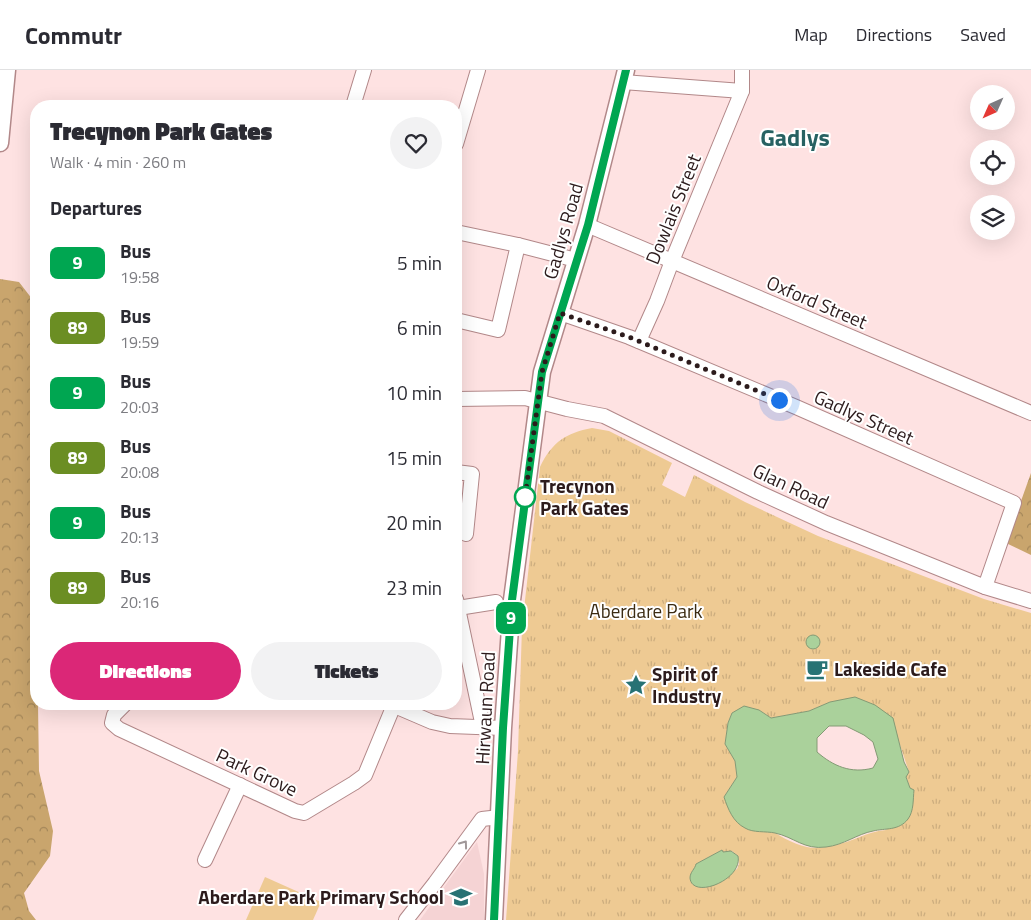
<!DOCTYPE html>
<meta charset="utf-8">
<style>
:root{--surface:#fff;--page:#f2f2f3;--text:#2b2b33;--muted:#7c7c81;--line:#e1e1e2;--accent:#db2777}
body{margin:0;font-family:"Titillium Web",sans-serif;background:var(--page);color:var(--text);height:100vh;display:flex;flex-direction:column;font-size:19px;white-space:nowrap}
*{box-sizing:border-box;margin:0}
p{font-size:16px;color:var(--muted)}
.icon{flex:none;width:28px;height:28px;fill:none;stroke:currentColor;stroke-width:2;stroke-linecap:round;stroke-linejoin:round}
.map{position:relative;flex:1;overflow:hidden}
.panel{position:absolute;left:30px;top:30px;width:432px;height:610px;display:flex;flex-direction:column;background:var(--surface);border-radius:20px;box-shadow:0 5px 20px #0002}
.panel>*{flex:none}
.badge{padding:0 10px;border-radius:8px;font-size:18px;line-height:32px}
.needle{width:32px;rotate:225deg}
.fabs{position:absolute;left:970px;top:15px;display:grid;gap:10px}
.fabs a{display:grid;place-items:center;width:45px;height:45px;border-radius:50%;background:var(--surface);box-shadow:0 5px 20px #0002;font-size:25px}
.you{position:absolute;width:25px;height:25px;margin:-12px;border:4px solid #fff;border-radius:50%;background:#1a73e8;box-shadow:0 0 0 8px #1a73e833}
.map>.badge{position:absolute;translate:-50% -50%;box-shadow:0 0 0 2px #fff}
h2{padding:0 20px;font-size:19px;line-height:45px}
.round{display:grid;place-items:center;flex:none;width:52px;height:52px;border-radius:26px;background:var(--page)}
.overview{display:flex;align-items:center;justify-content:space-between;height:85px;padding:0 20px}
h1{font-size:24px;font-weight:800;line-height:38px}
.cta{display:flex;gap:10px;margin-top:auto;padding:10px 20px}
.cta a{flex:1;height:58px;border-radius:30px;background:var(--accent);color:#fff;font-size:20px;font-weight:800;line-height:58px;text-align:center}
.cta a+a{background:var(--page);color:var(--text)}
ul{padding:0;list-style:none}
li{display:flex;align-items:center;gap:15px;height:65px;padding:0 20px}
li div{flex:1}
li b{display:block;font-size:19px}
li em{font-style:normal}
li .badge{min-width:55px;font-weight:700;text-align:center}
header{display:flex;align-items:center;gap:30px;box-sizing:border-box;height:70px;padding:0 25px;background:var(--surface);border-bottom:1px solid var(--line)}
header strong{font-size:24px}
nav{display:flex;gap:28px;margin-inline-start:auto;font-size:18px}
.map>svg:first-child{display:block}
</style>
<header>
<strong>Commutr</strong>
<nav><a>Map</a><a>Directions</a><a>Saved</a></nav>
</header>
<div class="map">
<svg width="1031" height="850" viewBox="0 0 1031 850">
<defs>
<pattern id="forest-crowns" width="20" height="18" patternUnits="userSpaceOnUse" patternTransform="scale(1.25)"><rect width="20" height="18" fill="#c9a56d"/><path d="M2 6a3 3 0 1 1 6 0M12 15a3 3 0 1 1 6 0" fill="none" stroke="#a38659"/></pattern>
<pattern id="park-tufts" width="24" height="20" patternUnits="userSpaceOnUse" patternTransform="scale(1.25)"><rect width="24" height="20" fill="#eeca93"/><path d="M3 7l-1-3M5 7V3M7 7l1-3M15 17l-1-3M17 17v-4M19 17l1-3" fill="none" stroke="#ccad7e"/></pattern>
</defs>
<rect width="100%" height="100%" fill="#fee2e2"/>
<polygon fill="#f5d3d4" points="477,772 484,804 484,850 420,850"/>
<polygon fill="#eeca93" points="265,807 321,832 313,850 246,850"/>
<g fill="url(#forest-crowns)">
<polygon points="0,209 19,212 36,234 36,634 38,634 39,701 53,761 50,786 24,823 29,841 36,850 0,850"/>
<polygon points="1031,403 1031,485 1006,473"/>
</g>
<path fill="url(#park-tufts)" fill-rule="evenodd" d="M 592,358 L 609,361 L 672,393 L 662,415 L 685,427 L 694,405 L 745,432 L 818,466 L 984,529 L 1031,543 L 1031,850 L 506,850 L 518,681 L 522,557 L 540,397 C 552,372 566,363 592,358 ZM 830,632 L 899,672 L 909,702 L 906,706 L 910,718 L 886,760 C 865,762 853,772 834,775 C 826,777 816,779 807,777 C 778,770 749,744 724,727 L 737,707 L 735,691 L 725,674 L 728,653 L 732,643 L 759,640 L 771,648 L 809,641 ZM 722,780 L 723,782 L 732,781 L 738,786 L 739,794 L 737,799 L 703,818 L 692,802 L 696,798 L 696,794 Z"/>
<g fill="#aad19b" stroke="#849a75" fill-rule="evenodd">
<circle cx="813" cy="572" r="7"/>
<path d="M 855,627 L 875,635 L 893,648 L 904,692 L 909,702 L 906,707 L 910,718 L 914,720 C 913,729 914,741 908,749 C 899,761 885,758 873,761 C 857,764 844,775 826,777 C 804,780 794,767 775,763 C 766,761 753,763 745,758 C 733,752 728,739 724,727 L 737,707 L 735,691 L 725,674 L 728,653 L 732,643 L 744,636 L 759,640 L 771,648 L 809,641 L 830,632 ZM 829,656 L 846,656 L 864,665 L 873,672 L 878,689 L 873,698 C 851,704 833,696 817,682 L 817,668 Z"/>
<path d="M 722,780 L 723,782 L 731,781 L 738,786 C 743,810 692,830 690,808 C 690,802 695,799 696,794 Z"/>
</g>
<g fill="none" stroke-linecap="round" stroke-linejoin="round">
<g stroke="#b28889" stroke-width="16">
<g id="minor">
<polyline points="623,12 742,21"/>
<polyline points="353,36 364,0"/>
<polyline points="456,74 478,0"/>
<polyline points="587,155 1031,343"/>
<polyline points="456,162 518,175 576,190"/>
<polyline points="560,243 629,267 796,337 1014,433 985,517"/>
<polyline points="456,250 498,260 518,175"/>
<polyline points="639,271 657,231 672,191 742,21 742,0"/>
<polyline points="456,329 525,328 567,339 604,346 758,422 826,453 985,517 1031,531"/>
<polyline points="456,402 472,404 466,464"/>
<polyline points="456,529 483,657"/>
<polyline points="458,538 496,532"/>
<polyline points="125,634 114,645 112,653 119,659 295,741 304,743 354,713 365,705 394,635"/>
<polyline points="390,634 432,652 450,656 503,658"/>
<polyline points="205,790 240,715"/>
<polyline points="406,850 435,813 482,749 500,747"/>
</g>
</g>
<g stroke="#b28889" stroke-width="19">
<g id="major">
<polyline points="0,73 7,0"/>
<polyline points="494,850 503,658 512,530 542,302 587,155 626,0"/>
</g>
</g>
<use href="#minor" stroke="#fff" stroke-width="14"/>
<use href="#major" stroke="#fff" stroke-width="16"/>
</g>
<defs><path id="oneway-chevron" d="M-2-3.5L2.5 0L-2 3.5" fill="none" stroke-width="1.6" stroke-linecap="round" stroke-linejoin="round" transform="scale(1.25)"/></defs>
<use stroke="#a09899" href="#oneway-chevron" transform="translate(464 774) rotate(-54)"/>
<g fill="none" stroke-linecap="round" stroke-linejoin="round">
<g stroke="#fff" stroke-width="11">
<polyline id="line" points="494,850 503,658 512,530 542,302 588,155 626,0"/>
</g>
<use href="#line" stroke="#00a651" stroke-width="8"/>
<polyline stroke="#2c1b1c" stroke-width="5" stroke-dasharray="0 9" points="525,427 524,435 542,302 560,243 629,267 779,330"/>
</g>
<defs>
<g id="cafe-bare" transform="scale(1.725)"><path d="M-5.5-4.5H6V0H3Q3 3.5 0 3.5H-2.5Q-5.5 3.5-5.5 0ZM3-3.2v2h1.7v-2ZM-6 4.5H4V6H-6Z" fill="#277274" stroke="#fff" stroke-width="2.5" paint-order="stroke"/></g>
<g id="sight-bare" transform="scale(1.725)"><path d="M0-6L1.8-2.2L6-1.7L2.9 1.2L3.7 5.4L0 3.3L-3.7 5.4L-2.9 1.2L-6-1.7L-1.8-2.2Z" fill="#277274" stroke="#fff" stroke-width="2.5" paint-order="stroke"/></g>
<g id="school-bare" transform="scale(1.725)"><path d="M0-5L7-2L0 1L-7-2ZM-4 1L0 2.5L4 1V4Q0 6-4 4Z" fill="#277274" stroke="#fff" stroke-width="2.5" paint-order="stroke"/></g>
</defs>
<g fill-rule="evenodd">
<use href="#cafe-bare" x="817" y="599"/>
<use href="#sight-bare" x="636" y="615"/>
<use href="#school-bare" x="461" y="827"/>
</g>
<circle fill="#fff" stroke="#00a651" stroke-width="2.5" cx="525" cy="427" r="10"/>
<g text-anchor="middle" stroke-width="4" stroke-linejoin="round" paint-order="stroke">
<g font-size="19" fill="#2c1b1c" stroke="#fff">
<text transform="translate(673 139) rotate(-68)" y="7">Dowlais Street</text>
<text transform="translate(563 161) rotate(-74)" y="7">Gadlys Road</text>
<text transform="translate(817 232) rotate(23)" y="7">Oxford Street</text>
<text transform="translate(864 347) rotate(24)" y="7">Gadlys Street</text>
<text transform="translate(791 416) rotate(25)" y="7">Glan Road</text>
<text transform="translate(485 638) rotate(-87)" y="7">Hirwaun Road</text>
<text transform="translate(257 702) rotate(25)" y="7">Park Grove</text>
</g>
<g font-size="19" font-weight="bold" fill="#2c1b1c" stroke="#fff" text-anchor="start">
<text x="540" y="423">Trecynon<tspan x="540" dy="22">Park Gates</tspan></text>
</g>
<g font-size="19" fill="#3b2b12" stroke="#fff">
<text x="646" y="548">Aberdare Park</text>
</g>
<g font-size="19" font-weight="bold" fill="#2c1b1c" stroke="#fff" text-anchor="start">
<text x="834" y="606">Lakeside Cafe</text>
<text x="652" y="611">Spirit of<tspan x="652" dy="22">Industry</tspan></text>
<text x="444" y="834" text-anchor="end">Aberdare Park Primary School</text>
</g>
<g font-size="24" font-weight="bold" fill="#276162" stroke="#fff">
<text x="795" y="76">Gadlys</text>
</g>
</g>
</svg>
<div class="fabs">
<a><svg class="needle" viewBox="-14 -14 28 28"><path d="M0-13l5 13h-10z" fill="#e53935"/><path d="M0 13l5-13h-10z" fill="#7c7c81"/></svg></a>
<a><svg class="icon" aria-label="locate" viewBox="0 0 24 24"><circle cx="12" cy="12" r="6"/><path d="M12 2v4M12 18v4M2 12h4M18 12h4"/></svg></a>
<a><svg class="icon" aria-label="layers" viewBox="0 0 24 24"><path d="M12 4l9 5-9 5-9-5zM3 14l9 5 9-5"/></svg></a>
</div>
<div class="you" style="left:779px;top:330px"></div>
<b class="badge" style="left:511px;top:548px;background:#00a651;color:#fff">9</b>
<section class="panel">
<div class="overview"><div><h1>Trecynon Park Gates</h1><p>Walk · 4 min · 260 m</p></div><a class="round"><svg class="icon" aria-label="heart" viewBox="0 0 24 24"><path d="M12 20l-8-8c-3-5 5-10 8-4 3-6 11-1 8 4z"/></svg></a></div>
<h2>Departures</h2>
<ul>
<li><span class="badge" style="background:#00a651;color:#fff">9</span><div><b>Bus</b><p>19:58</p></div><em>5 min</em></li>
<li><span class="badge" style="background:#6b8e23;color:#fff">89</span><div><b>Bus</b><p>19:59</p></div><em>6 min</em></li>
<li><span class="badge" style="background:#00a651;color:#fff">9</span><div><b>Bus</b><p>20:03</p></div><em>10 min</em></li>
<li><span class="badge" style="background:#6b8e23;color:#fff">89</span><div><b>Bus</b><p>20:08</p></div><em>15 min</em></li>
<li><span class="badge" style="background:#00a651;color:#fff">9</span><div><b>Bus</b><p>20:13</p></div><em>20 min</em></li>
<li><span class="badge" style="background:#6b8e23;color:#fff">89</span><div><b>Bus</b><p>20:16</p></div><em>23 min</em></li>
</ul>
<div class="cta"><a>Directions</a><a>Tickets</a></div>
</section>
</div>
